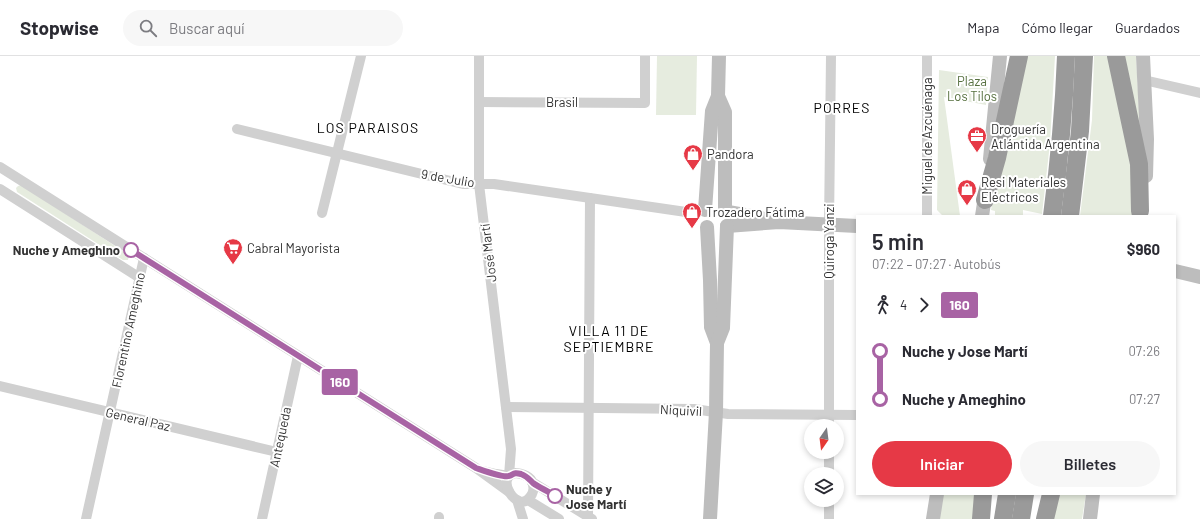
<!DOCTYPE html>
<html lang="es">
<meta charset="utf-8">
<style>
:root{--surface:#fff;--page:#f7f7f7;--text:#2b2b33;--muted:#7c7c81;--line:#e1e1e2;--accent:#e63946}
body{margin:0;font-family:Barlow,sans-serif;background:var(--page);color:var(--text);height:100vh;display:flex;flex-direction:column;font-size:15px;white-space:nowrap}
*{box-sizing:border-box;margin:0}
p{font-size:13px;color:var(--muted)}
.icon{flex:none;width:22px;height:22px;fill:none;stroke:currentColor;stroke-width:2;stroke-linecap:round;stroke-linejoin:round}
.map{position:relative;flex:1;overflow:hidden}
.details{position:absolute;left:856px;top:159px;width:320px;height:280px;display:flex;flex-direction:column;background:var(--surface);border-radius:0px;box-shadow:0 2px 6px #0003}
.details>*{flex:none}
.badge{padding:0 8px;border-radius:3px;font-size:14px;line-height:26px}
.needle{width:26px;rotate:194deg}
.controls{position:absolute;left:804px;top:363px;display:grid;gap:8px}
.controls a{display:grid;place-items:center;width:40px;height:40px;border-radius:50%;background:var(--surface);box-shadow:0 2px 6px #0003;font-size:20px}
.map>.badge{position:absolute;translate:-50% -50%;box-shadow:0 0 0 2px #fff}
.legs{display:flex;align-items:center;gap:6px;height:44px;padding:0 16px;font-size:13px}
.legs p{margin-inline-start:auto}
.headline{display:flex;align-items:center;justify-content:space-between;height:68px;padding:0 16px}
h1{font-size:22px;font-weight:600;line-height:30px}
.cta{display:flex;gap:8px;margin-top:auto;padding:8px 16px}
.cta a{flex:1;height:46px;border-radius:24px;background:var(--accent);color:#fff;font-size:16px;font-weight:600;line-height:46px;text-align:center}
.cta a+a{background:var(--page);color:var(--text)}
ul{padding:0 16px;list-style:none}
li{display:flex;align-items:center;gap:14px;height:48px;font-size:15px}
li i{display:grid;place-items:center;width:6px;height:100%;margin:0 5px;background:currentColor}
li i::after{content:'';width:10px;height:10px;margin:-5px;border:3px solid;border-radius:50%;background:var(--surface)}
li p{margin-inline-start:auto}
li:first-child i{background:linear-gradient(#0000 50%,currentColor 0)}
li:last-child i{background:linear-gradient(currentColor 50%,#0000 0)}
header{display:flex;align-items:center;gap:24px;box-sizing:border-box;height:56px;padding:0 20px;background:var(--surface);border-bottom:1px solid var(--line)}
header strong{font-size:19px}
nav{display:flex;gap:22px;margin-inline-start:auto;font-size:14px}
.search{width:280px;height:36px;background:var(--page);display:flex;align-items:center;gap:10px;box-sizing:border-box;padding:0 14px;border-radius:22px;color:var(--muted);font-size:15px}
.map>svg:first-child{display:block}
</style>
<header>
<strong>Stopwise</strong>
<div class="search"><svg class="icon" aria-label="search" viewBox="0 0 24 24"><circle cx="10" cy="10" r="6"/><path d="M15 15l6 6"/></svg>Buscar aquí</div>
<nav><a>Mapa</a><a>Cómo llegar</a><a>Guardados</a></nav>
</header>
<div class="map">
<svg width="1200" height="463" viewBox="0 0 1200 463">
<rect width="100%" height="100%" fill="#fff"/>
<g fill="#e6ecdf">
<polygon points="657,0 697,0 696,59 656,59"/>
<polygon points="1023,0 1055,0 1050,87 1042,158 1023,154 1023,160 995,160 995,155 991,154 1002,96"/>
<polygon points="1094,0 1112,0 1136,123 1132,160 1080,160 1092,64"/>
<polygon points="1123,0 1136,0 1141,89"/>
<polygon points="939,14 988,21 986,49 944,41 960,160 943,160 937,154"/>
<polygon points="21,129 129,199 128,204 123,204 17,136 16,132 18,130"/>
<polygon points="943,438 976,438 974,463 939,463"/>
<polygon points="1058,438 1086,438 1082,463 1052,463"/>
</g>
<g fill="none" stroke-linecap="round" stroke-linejoin="round">
<g stroke="#d0d0d0" stroke-width="10">
<polyline points="479,0 479,128 511,393 509,420"/>
<polyline points="1144,24 1200,37"/>
<polyline points="479,46 645,47 645,0"/>
<polyline points="237,73 463,128 494,128 686,156 705,154"/>
<polyline points="0,111 476,412 509,436"/>
<polyline points="0,133 140,222"/>
<polyline points="322,157 361,0"/>
<polyline points="927,160 927,0"/>
<polyline points="0,330 277,396"/>
<polyline points="506,351 694,353 728,358 857,359"/>
<polyline points="829,370 829,169 831,0"/>
<polyline points="483,415 496,418 509,420"/>
<path d="M 516,417 C 523,418 532,421 533,429 C 534,433 533,438 530,441 C 518,459 493,420 516,417 Z"/>
<polyline points="829,418 829,396"/>
<polyline points="532,426 592,463"/>
<polyline points="517,444 523,463"/>
<polyline points="528,444 559,463"/>
<polyline points="588,461 590,142"/>
<polyline points="86,463 144,202"/>
<polyline points="262,463 298,300"/>
<polyline points="439,463 439,461"/>
<polyline points="829,463 829,444"/>
</g>
<g stroke="#bdbdbd" stroke-width="14">
<polyline points="1143,0 1147,83 1146,120"/>
<polyline points="718,40 725,56 725,152"/>
<polyline points="990,103 1000,0"/>
<polyline points="705,154 712,55 718,40 719,0"/>
<polyline points="728,156 761,162"/>
<polyline points="982,160 986,134"/>
<polyline points="727,170 779,166 857,170"/>
<polyline points="707,171 710,224 711,271 717,287"/>
<polyline points="1175,215 1200,221"/>
<polyline points="710,463 716,356 717,287 723,272 727,170"/>
<polyline points="933,463 937,438"/>
<polyline points="1090,463 1093,438"/>
</g>
<g stroke="#9a9a9a" stroke-width="18">
<polyline points="1116,0 1139,108 1140,155"/>
<polyline points="985,144 997,102 1019,0"/>
<path d="M 1052,160 C 1059,107 1064,54 1066,0"/>
<polyline points="1070,160 1080,75 1084,0"/>
<polyline points="981,463 983,438"/>
<polyline points="1003,463 1007,438"/>
<polyline points="1021,463 1025,438"/>
<polyline points="1045,463 1051,438"/>
</g>
</g>
<g fill="none" stroke-linecap="round" stroke-linejoin="round">
<g stroke="#fff" stroke-width="9">
<path id="line-1" d="M 131,194 L 476,412 C 482,414 503,422 509,420 C 514,418 514,416 521,418 C 527,420 529,423 533,427 C 540,432 548,435 555,440"/>
</g>
<use href="#line-1" stroke="#a863a4" stroke-width="6"/>
</g>
<defs>
<g id="office-pin" transform="scale(1)"><path d="M0 17L-7.5 6A9.5 9.5 0 1 1 7.5 6Z" fill="#e63946" stroke="#fff"/><path d="M-6-3h4V-5.5h4V-3h4V5H-6ZM-1-4.5V-3h2v-1.5ZM-6 0V1H6V0Z" fill="#fff"/></g>
<g id="shop-pin" transform="scale(1)"><path d="M0 17L-7.5 6A9.5 9.5 0 1 1 7.5 6Z" fill="#e63946" stroke="#fff"/><path d="M-5-2.5h2.3a2.7 3.5 0 0 1 5.4 0H5L5.5 6h-11ZM-1.5-2.5h3a1.5 2.3 0 0 0-3 0Z" fill="#fff"/></g>
<g id="supermarket-pin" transform="scale(1)"><path d="M0 17L-7.5 6A9.5 9.5 0 1 1 7.5 6Z" fill="#e63946" stroke="#fff"/><path d="M-6-5.5h2.5l.6 2H6L4.5 2H-2.5L-4.4-4H-6ZM-1.5 3.2a1.3 1.3 0 1 0 .1 0ZM3 3.2a1.3 1.3 0 1 0 .1 0Z" fill="#fff"/></g>
</defs>
<g fill-rule="evenodd">
<use href="#office-pin" x="977" y="80"/>
<use href="#shop-pin" x="693" y="98"/>
<use href="#shop-pin" x="967" y="133"/>
<use href="#shop-pin" x="692" y="156"/>
<use href="#supermarket-pin" x="233" y="192"/>
</g>
<g fill="#fff" stroke="#a863a4" stroke-width="2">
<circle cx="131" cy="194" r="7"/>
<circle cx="555" cy="440" r="7"/>
</g>
<g text-anchor="middle" stroke-width="4" stroke-linejoin="round" paint-order="stroke">
<g font-size="13" fill="#56703f" stroke="#fff">
<text x="972" y="30">Plaza<tspan x="972" dy="15">Los Tilos</tspan></text>
</g>
<g font-size="13" fill="#333" stroke="#fff">
<text x="562" y="51">Brasil</text>
<text transform="translate(927 80) rotate(-90)" y="5">Miguel de Azcuénaga</text>
<text transform="translate(448 122) rotate(10)" y="5">9 de Julio</text>
<text transform="translate(829 185) rotate(-90)" y="5">Quiroga Yanzi</text>
<text transform="translate(488 197) rotate(-97)" y="5">José Martí</text>
<text transform="translate(128 274) rotate(-78)" y="5">Florentino Ameghino</text>
<text transform="translate(681 354) rotate(3)" y="5">Niquivil</text>
<text transform="translate(138 363) rotate(13)" y="5">General Paz</text>
<text transform="translate(280 381) rotate(-78)" y="5">Antequeda</text>
</g>
<g font-size="13" fill="#333" stroke="#fff" text-anchor="start">
<text x="991" y="78">Droguería<tspan x="991" dy="15">Atlántida Argentina</tspan></text>
<text x="707" y="103">Pandora</text>
<text x="981" y="131">Resi Materiales<tspan x="981" dy="15">Eléctricos</tspan></text>
<text x="706" y="161">Trozadero Fátima</text>
<text x="247" y="197">Cabral Mayorista</text>
</g>
<g font-size="13" font-weight="bold" fill="#333" stroke="#fff" text-anchor="end">
<text x="120" y="199">Nuche y Ameghino</text>
<text x="566" y="438" text-anchor="start">Nuche y<tspan x="566" dy="15">Jose Martí</tspan></text>
</g>
<g font-size="14" letter-spacing="1" fill="#000" stroke="#fff">
<text x="842" y="57">PORRES</text>
<text x="368" y="77">LOS PARAISOS</text>
<text x="609" y="280">VILLA 11 DE<tspan x="609" dy="16">SEPTIEMBRE</tspan></text>
</g>
</g>
</svg>
<div class="controls">
<a><svg class="needle" viewBox="-14 -14 28 28"><path d="M0-13l5 13h-10z" fill="#e53935"/><path d="M0 13l5-13h-10z" fill="#7c7c81"/></svg></a>
<a><svg class="icon" aria-label="layers" viewBox="0 0 24 24"><path d="M12 4l9 5-9 5-9-5zM3 14l9 5 9-5"/></svg></a>
</div>
<b class="badge" style="left:340px;top:326px;background:#a863a4;color:#fff">160</b>
<section class="details">
<div class="headline"><div><h1>5 min</h1><p>07:22 – 07:27 · Autobús</p></div><b>$960</b></div>
<div class="legs"><svg class="icon" aria-label="walk" viewBox="0 0 24 24"><circle cx="13" cy="4" r="2"/><path d="M13 8l-2 6 4 7M11 14l-3 7M7 12l3-4h3l4 4"/></svg>4<svg class="icon" aria-label="forward" viewBox="0 0 24 24"><path d="M9 5l7 7-7 7"/></svg><b class="badge" style="background:#a863a4;color:#fff">160</b></div>
<ul>
<li><i style="color:#a863a4"></i><b>Nuche y Jose Martí</b><p>07:26</p></li>
<li><i style="color:#a863a4"></i><b>Nuche y Ameghino</b><p>07:27</p></li>
</ul>
<div class="cta"><a>Iniciar</a><a>Billetes</a></div>
</section>
</div>
